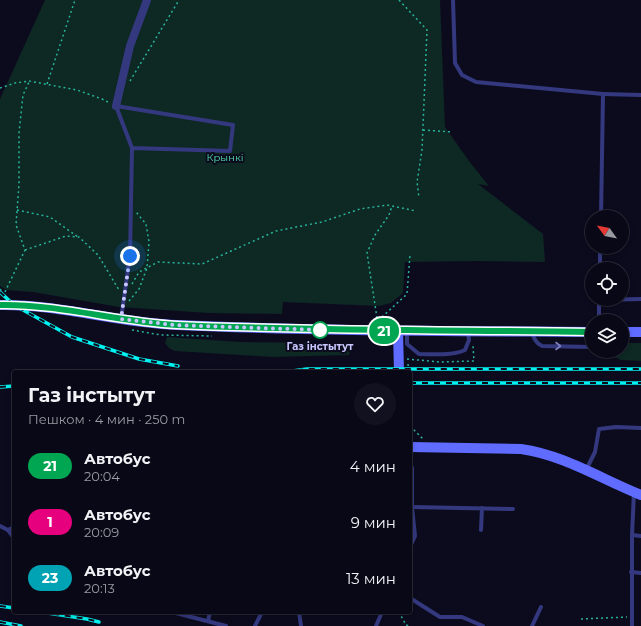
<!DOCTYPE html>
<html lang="ru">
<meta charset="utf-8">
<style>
:root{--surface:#090816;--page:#12111f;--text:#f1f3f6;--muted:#999aa1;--line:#292935}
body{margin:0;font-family:Montserrat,sans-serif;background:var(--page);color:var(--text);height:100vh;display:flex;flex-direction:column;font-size:15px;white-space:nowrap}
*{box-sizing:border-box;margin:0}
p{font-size:13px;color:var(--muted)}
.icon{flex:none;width:22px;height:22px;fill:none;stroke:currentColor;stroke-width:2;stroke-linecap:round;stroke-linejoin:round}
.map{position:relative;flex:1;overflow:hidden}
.drawer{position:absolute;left:12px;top:370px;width:400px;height:244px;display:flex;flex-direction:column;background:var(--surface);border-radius:4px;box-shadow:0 2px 6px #0003,0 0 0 1px var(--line)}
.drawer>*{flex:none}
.badge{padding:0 8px;border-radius:13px;font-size:14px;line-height:26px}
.needle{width:26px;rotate:303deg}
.tools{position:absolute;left:585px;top:210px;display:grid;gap:8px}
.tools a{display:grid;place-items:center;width:44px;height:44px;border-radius:50%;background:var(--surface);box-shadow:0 2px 6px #0003,0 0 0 1px var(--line);font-size:20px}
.you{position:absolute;width:20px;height:20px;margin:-10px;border:3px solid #fff;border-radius:50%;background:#1a73e8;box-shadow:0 0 0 6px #1a73e833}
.map>.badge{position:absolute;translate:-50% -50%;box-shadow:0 0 0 2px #fff}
.round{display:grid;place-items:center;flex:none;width:42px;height:42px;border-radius:21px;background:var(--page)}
.headline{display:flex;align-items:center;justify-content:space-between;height:68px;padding:0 16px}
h1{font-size:19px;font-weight:700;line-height:30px}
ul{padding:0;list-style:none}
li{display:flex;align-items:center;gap:12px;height:56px;padding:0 16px}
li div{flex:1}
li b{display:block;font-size:15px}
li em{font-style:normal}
li .badge{min-width:44px;font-weight:700;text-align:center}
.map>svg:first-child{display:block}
</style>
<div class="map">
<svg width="641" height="626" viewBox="0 0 641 626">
<rect width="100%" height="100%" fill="#0c0b1e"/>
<g fill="#0e2824">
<polygon points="45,0 440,0 445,127 469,161 489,186 478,184 543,234 545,262 477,261 405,262 403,293 391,303 379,306 283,302 282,314 209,313 119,307 33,292 6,290 0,286 0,99"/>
<polygon points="167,337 240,342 346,343 351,347 349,355 273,357 175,351 169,348 165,343"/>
<polygon points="622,343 641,343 641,361 621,360 615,357 613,351 622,351"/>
</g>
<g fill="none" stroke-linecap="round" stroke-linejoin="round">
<g stroke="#28b39b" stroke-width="1.5" stroke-dasharray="2 3" stroke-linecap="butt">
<polyline points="399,0 427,30 422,150 417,182 419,198"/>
<polyline points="130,81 179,0"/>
<polyline points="47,84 75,0"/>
<polyline points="0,88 15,83 29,81 77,90 102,99 110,103"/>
<polyline points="423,130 452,132"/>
<polyline points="17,210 50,217 78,237"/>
<polyline points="25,250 66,236 79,237 98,255 119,290"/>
<polyline points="132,284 139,272 158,262 202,264 276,231 322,222 360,209 387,205 416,211"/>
<polyline points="0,289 3,292"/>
<polyline points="5,292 25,250 16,225 19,184 19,133 23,95 29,82"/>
<polyline points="129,301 139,289 147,268 149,242 146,224 136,212"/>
<polyline points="382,317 407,294 410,255"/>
<polyline points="377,318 367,253 375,235 389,215 392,206"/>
<polyline points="132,330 161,335 212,336"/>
<polyline points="378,339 388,343 389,346"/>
<polyline points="407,359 440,362 474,361 473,346"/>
<polyline points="408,364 409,372"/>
<polyline points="410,406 411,427 423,439"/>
<polyline points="399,612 406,625 409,626"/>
<polyline points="581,619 627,617"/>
</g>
<g stroke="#34397f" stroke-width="4">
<polyline points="453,0 455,63 462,75 476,82 603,94 601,217"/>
<polyline points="603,94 641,95"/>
<polyline points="600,269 600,247"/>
<polyline points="121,319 130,255 132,148 116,106 233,125 230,151 132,148"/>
<polyline points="599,321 599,300 641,299"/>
<path d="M 407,332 L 407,344 L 419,354 C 434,354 452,356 465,350 L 469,340 L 468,332"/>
<path d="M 533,332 C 533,339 536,343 542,346 L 592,347"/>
<polyline points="410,464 412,468 412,507 415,536 410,547"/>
<polyline points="586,470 595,452 599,429 616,427 641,428"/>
<polyline points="412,507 513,509"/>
<polyline points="0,526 8,530 14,538"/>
<polyline points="8,530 14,527"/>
<polyline points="481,530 482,508"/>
<polyline points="632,535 641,536"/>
<polyline points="631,572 641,573"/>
<polyline points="410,598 440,617 462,617 483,626"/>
<polyline points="172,612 226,626"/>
<polyline points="299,612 301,626"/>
<polyline points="208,621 210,612"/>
<polyline points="255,626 262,612"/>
<polyline points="376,626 382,612"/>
<polyline points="532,626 541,607"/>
<polyline points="632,626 632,535 634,492"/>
</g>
<polyline stroke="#34397f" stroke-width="8" points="116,106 130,46 147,0"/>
<g stroke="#5f6cff" stroke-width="10">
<path d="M 0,305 C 60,304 118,323 177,325 C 315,331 454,331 592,332"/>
<polyline points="398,331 399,372"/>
<polyline points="622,332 641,332"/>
<path d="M 410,447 L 521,449 C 564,455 601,479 641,495"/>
</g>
<g stroke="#00f3f0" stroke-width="3.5">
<g id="rail">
<polyline points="0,292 14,305 72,337 139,359 178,366"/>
<polyline points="285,372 307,369 641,369"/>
<polyline points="410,383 641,383"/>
<polyline points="0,387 14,386"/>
<polyline points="0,606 14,608"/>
<polyline points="41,612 87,619 99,622"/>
<polyline points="0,622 21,626"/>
</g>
</g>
<use href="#rail" stroke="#0c0b1e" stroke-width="2" stroke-dasharray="6" stroke-linecap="butt"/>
</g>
<defs><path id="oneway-chevron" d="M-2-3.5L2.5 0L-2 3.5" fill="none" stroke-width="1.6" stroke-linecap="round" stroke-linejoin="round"/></defs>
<use stroke="#7e80bf" href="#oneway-chevron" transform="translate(558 346)"/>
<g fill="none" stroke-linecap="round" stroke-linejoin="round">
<g stroke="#fff" stroke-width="9">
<path id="line" d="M 0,305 C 60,304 118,322 177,325 C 315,331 454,330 592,332"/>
</g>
<use href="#line" stroke="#00a651" stroke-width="6"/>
<polyline stroke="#c8c8ff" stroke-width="4" stroke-dasharray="0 7.2" points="130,256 121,319 175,325 320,330"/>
</g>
<circle fill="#fff" stroke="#00a651" stroke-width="2" cx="320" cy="330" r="8"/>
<g text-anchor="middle" stroke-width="4" stroke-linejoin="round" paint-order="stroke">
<g font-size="10" fill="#50e3ae" stroke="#0c0b1e">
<text x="225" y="161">Крынкі</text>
</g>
<g font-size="10" font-weight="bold" fill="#c8c8ff" stroke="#0c0b1e">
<text x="320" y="350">Газ інстытут</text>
</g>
</g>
</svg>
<div class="tools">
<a><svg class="needle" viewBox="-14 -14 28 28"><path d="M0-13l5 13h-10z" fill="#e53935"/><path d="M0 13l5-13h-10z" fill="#999aa1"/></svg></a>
<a><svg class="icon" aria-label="locate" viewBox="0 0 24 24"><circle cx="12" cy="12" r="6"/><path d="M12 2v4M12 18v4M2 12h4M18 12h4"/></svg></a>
<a><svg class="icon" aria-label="layers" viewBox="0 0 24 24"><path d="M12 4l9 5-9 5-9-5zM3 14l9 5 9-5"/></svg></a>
</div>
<div class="you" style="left:130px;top:256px"></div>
<b class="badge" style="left:384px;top:331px;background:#00a651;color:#fff">21</b>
<section class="drawer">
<div class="headline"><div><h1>Газ інстытут</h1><p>Пешком · 4 мин · 250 m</p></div><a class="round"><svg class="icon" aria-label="heart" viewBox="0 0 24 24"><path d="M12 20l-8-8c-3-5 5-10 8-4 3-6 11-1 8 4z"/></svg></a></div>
<ul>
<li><span class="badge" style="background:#00a651;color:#fff">21</span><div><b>Автобус</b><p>20:04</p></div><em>4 мин</em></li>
<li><span class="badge" style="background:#e6007e;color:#fff">1</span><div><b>Автобус</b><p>20:09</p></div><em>9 мин</em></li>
<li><span class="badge" style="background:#00a3b4;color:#fff">23</span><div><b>Автобус</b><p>20:13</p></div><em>13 мин</em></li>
</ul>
</section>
</div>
